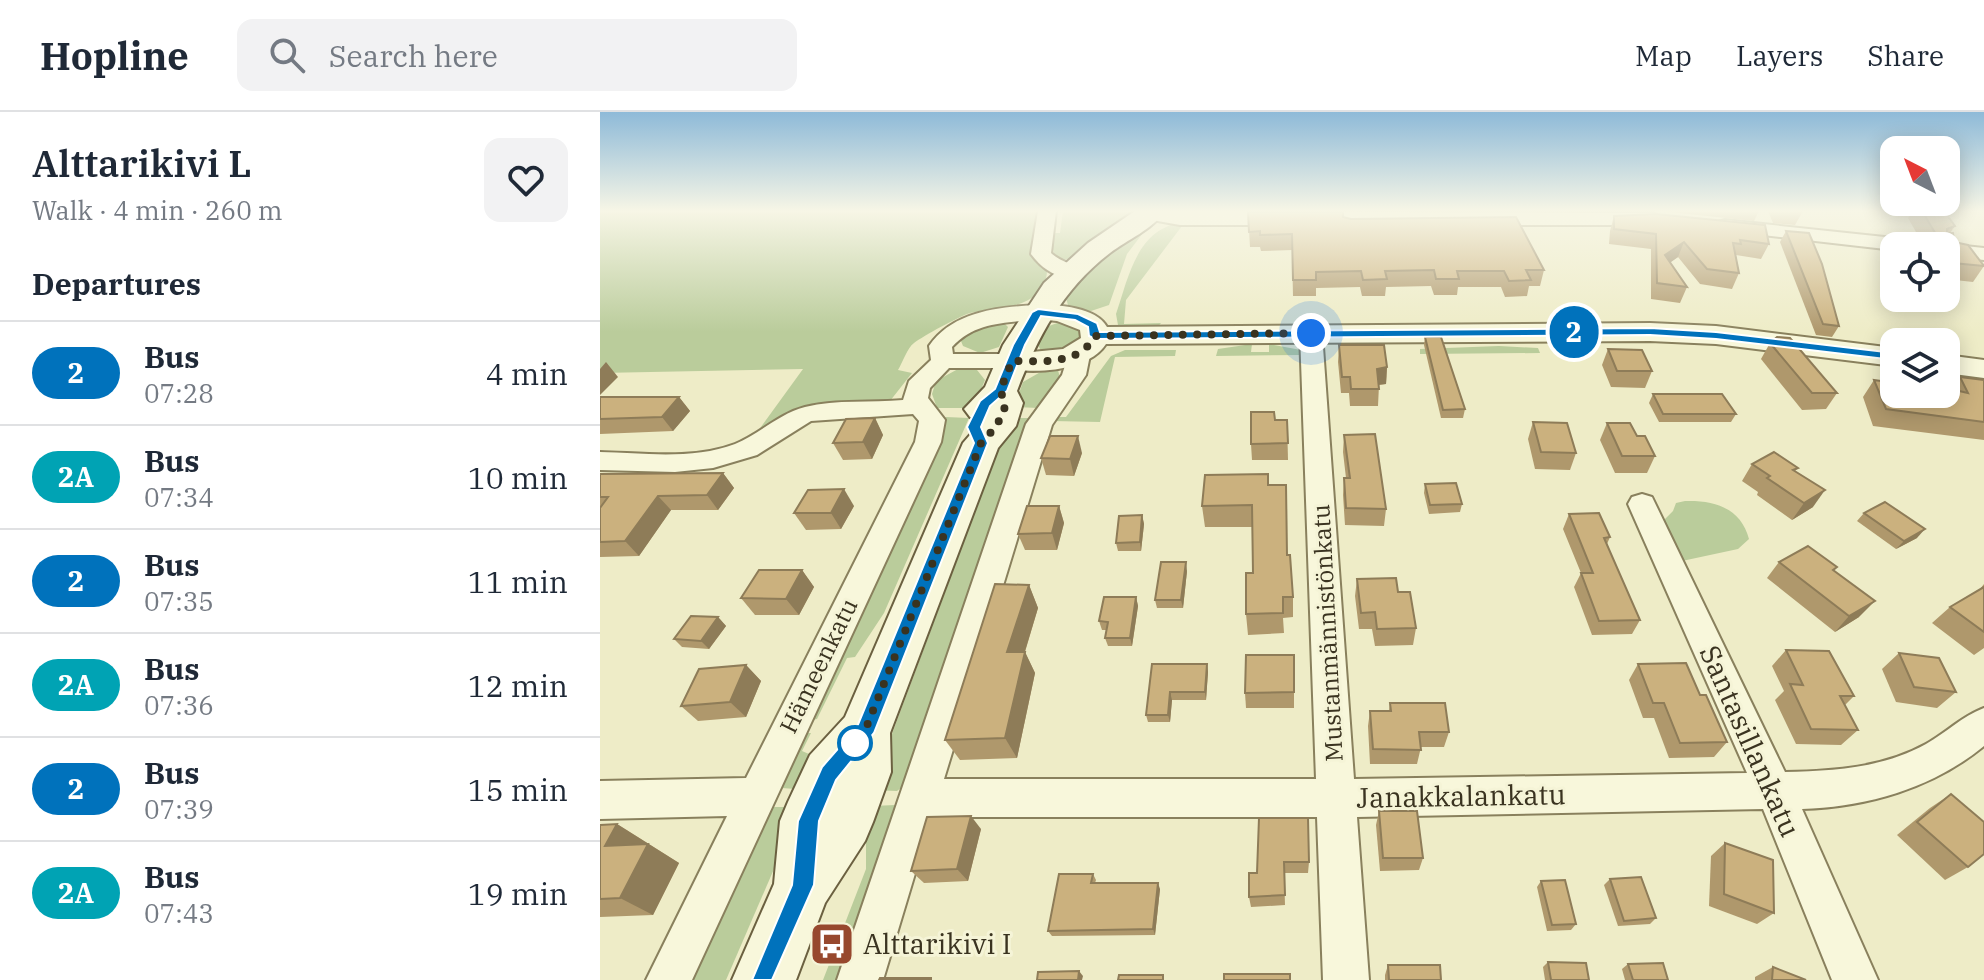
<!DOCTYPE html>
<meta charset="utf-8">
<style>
:root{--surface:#fff;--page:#f2f2f3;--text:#1f2937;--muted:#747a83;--line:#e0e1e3}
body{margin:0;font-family:"IBM Plex Serif",serif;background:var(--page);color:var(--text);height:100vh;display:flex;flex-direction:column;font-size:30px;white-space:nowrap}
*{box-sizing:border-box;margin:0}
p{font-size:26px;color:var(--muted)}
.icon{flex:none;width:44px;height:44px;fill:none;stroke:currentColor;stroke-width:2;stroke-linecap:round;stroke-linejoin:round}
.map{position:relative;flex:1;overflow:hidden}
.side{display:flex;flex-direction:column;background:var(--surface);width:600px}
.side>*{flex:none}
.badge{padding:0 16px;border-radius:26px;font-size:28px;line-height:52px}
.needle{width:52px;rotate:318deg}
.tools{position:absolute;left:1280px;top:24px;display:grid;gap:16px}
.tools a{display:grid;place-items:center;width:80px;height:80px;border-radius:16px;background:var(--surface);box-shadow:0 4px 20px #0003;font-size:40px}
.you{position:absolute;width:40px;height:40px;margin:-20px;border:6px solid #fff;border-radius:50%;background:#1a73e8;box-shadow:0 0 0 12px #1a73e833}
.map>.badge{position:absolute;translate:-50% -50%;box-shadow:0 0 0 4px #fff}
h2{padding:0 32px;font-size:30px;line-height:72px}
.round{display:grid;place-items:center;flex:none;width:84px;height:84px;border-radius:16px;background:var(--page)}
.headline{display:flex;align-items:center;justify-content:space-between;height:136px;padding:0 32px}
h1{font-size:38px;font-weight:600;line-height:60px}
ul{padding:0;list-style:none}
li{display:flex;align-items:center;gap:24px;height:104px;padding:0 32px;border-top:2px solid var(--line)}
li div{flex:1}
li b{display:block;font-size:30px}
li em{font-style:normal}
li .badge{min-width:88px;font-weight:700;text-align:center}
header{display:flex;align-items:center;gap:48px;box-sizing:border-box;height:112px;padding:0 40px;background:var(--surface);border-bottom:2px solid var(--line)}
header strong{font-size:38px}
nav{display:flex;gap:44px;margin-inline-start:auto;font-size:28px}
.search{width:560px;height:72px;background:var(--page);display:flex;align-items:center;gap:20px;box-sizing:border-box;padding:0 28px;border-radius:16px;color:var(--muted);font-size:30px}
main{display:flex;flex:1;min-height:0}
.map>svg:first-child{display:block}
</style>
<header>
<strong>Hopline</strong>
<div class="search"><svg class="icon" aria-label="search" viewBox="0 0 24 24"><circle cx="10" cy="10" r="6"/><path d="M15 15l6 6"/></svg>Search here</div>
<nav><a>Map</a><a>Layers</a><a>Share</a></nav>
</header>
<main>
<section class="side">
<div class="headline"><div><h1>Alttarikivi L</h1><p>Walk · 4 min · 260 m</p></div><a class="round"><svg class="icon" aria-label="heart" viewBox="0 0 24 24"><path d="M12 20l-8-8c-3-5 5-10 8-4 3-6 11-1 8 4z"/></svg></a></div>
<h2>Departures</h2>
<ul>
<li><span class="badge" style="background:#0072bc;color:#fff">2</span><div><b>Bus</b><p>07:28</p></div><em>4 min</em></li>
<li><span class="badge" style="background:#00a3b4;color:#fff">2A</span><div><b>Bus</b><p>07:34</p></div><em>10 min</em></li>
<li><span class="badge" style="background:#0072bc;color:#fff">2</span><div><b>Bus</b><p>07:35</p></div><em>11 min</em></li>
<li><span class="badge" style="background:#00a3b4;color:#fff">2A</span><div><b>Bus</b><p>07:36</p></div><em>12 min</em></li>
<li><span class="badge" style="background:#0072bc;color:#fff">2</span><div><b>Bus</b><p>07:39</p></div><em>15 min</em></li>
<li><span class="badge" style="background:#00a3b4;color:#fff">2A</span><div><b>Bus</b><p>07:43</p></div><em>19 min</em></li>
</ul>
</section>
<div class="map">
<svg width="1384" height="868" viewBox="0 0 1384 868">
<rect width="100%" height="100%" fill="#eeecc7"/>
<g fill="#bacc9b">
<path d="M 0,99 L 437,99 C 431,130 432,134 447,160 C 444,198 396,195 370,201 C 360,204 323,224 314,231 C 307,236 303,250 298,258 L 312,261 L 290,289 L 192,302 L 158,319 L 203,257 L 0,261 Z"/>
<polygon points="463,99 542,99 472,147 461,148 454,144 452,130 455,121 460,121"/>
<path d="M 585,110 L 526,188 L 524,212 L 561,211 L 556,217 L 518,213 L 516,202 C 529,164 537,115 585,110 Z"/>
<path d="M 549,113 L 527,142 L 509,193 L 488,200 L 468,193 L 466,186 C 484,154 520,133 549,113 Z"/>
<polygon points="463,209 478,214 482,221 480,227 459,239 441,239 438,233 446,215"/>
<polygon points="403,210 408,215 399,235 380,241 363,234 361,229 368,218"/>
<polygon points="652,232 651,240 669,240 669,232 701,238 702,243 616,244 618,237"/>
<polygon points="899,234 938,236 940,241 820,242 820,237"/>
<polygon points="525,238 576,238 575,244 515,245 500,310 452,309 456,305 466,305 511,244"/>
<polygon points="358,257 377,258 385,268 373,296 337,296 332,282 336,269"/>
<polygon points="444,258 458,258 460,266 438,296 414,295 423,270"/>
<polygon points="346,305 369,306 284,501 255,545 247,546 217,607 212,608 206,621 211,621 202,639 209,642 195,677 182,676 178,672 341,309"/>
<polygon points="410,306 432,306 301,676 297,679 271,678"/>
<path d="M 1085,389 C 1114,388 1141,396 1149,427 L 1138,437 L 1082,449 L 1061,411 L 1073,399 L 1076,391 Z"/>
<polygon points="295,693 237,868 223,868 266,757 266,715 273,694"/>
<polygon points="169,695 190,695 196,706 126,868 88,868"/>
</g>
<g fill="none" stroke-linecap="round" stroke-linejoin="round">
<g stroke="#89805d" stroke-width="4">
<g id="minor">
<path d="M 438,99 L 456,99 L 451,141 C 460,150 476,152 481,160 L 478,164 C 459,169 442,157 431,142 Z"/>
<polygon points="540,99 1053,101 1062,107 1053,113 580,113 541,106"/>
<polygon points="1125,108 1313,128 1323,134 1294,134 1294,138 1118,118 1116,114 1118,110"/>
<polygon points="1346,132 1384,136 1384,148 1346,144 1346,134 1339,134"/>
<path d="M 438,193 L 446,195 L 449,200 L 446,205 C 411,213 379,206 352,235 L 353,242 L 412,242 L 420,244 L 424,249 L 420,254 L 412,256 L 349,256 L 330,276 L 328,286 L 345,308 L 341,330 L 92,868 L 46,868 L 127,704 L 0,707 L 0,669 L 146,666 L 315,330 L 319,309 L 313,302 L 211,309 L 157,343 L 113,356 L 75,360 L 0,358 L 0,340 C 43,341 93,348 135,332 C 160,322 178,302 205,295 C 237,287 271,291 303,288 L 309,269 L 331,248 L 329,234 C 353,199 399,195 438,193 Z"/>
<path d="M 711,214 L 722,221 L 754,667 L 1147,661 L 1028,392 L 1032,385 L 1042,382 L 1052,385 L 1185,660 C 1233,659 1283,656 1326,632 C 1346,621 1362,604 1384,596 L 1384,634 C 1333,676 1267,695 1202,697 L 1278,868 L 1232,868 L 1163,697 L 757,705 L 769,868 L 723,868 L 717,705 L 332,705 L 283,868 L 237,868 L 426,312 L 462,263 L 470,238 L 486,238 L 490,243 L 486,263 L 452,313 L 344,667 L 716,667 L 700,221 Z"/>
</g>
</g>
<g stroke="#89805d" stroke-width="4">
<g id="tertiary">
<path d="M 438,192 C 459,193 496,195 507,215 L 1050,211 L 1116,214 L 1294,236 L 1294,254 L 1116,232 L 1050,229 L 506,232 C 488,260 431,263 401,255 L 397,249 L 401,243 L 463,237 L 481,226 L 480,218 L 457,209 L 428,206 L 424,200 L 428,194 Z"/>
<polygon points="1346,243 1384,248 1384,266 1346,261"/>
</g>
</g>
<g stroke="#6b6040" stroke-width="4">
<path id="secondary" d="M 535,99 L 565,99 C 553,117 527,128 510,141 C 463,177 438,224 417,279 L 423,291 L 416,314 L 398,336 L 290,621 L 291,660 L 273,710 L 265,729 L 225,791 L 196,868 L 132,868 L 174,772 L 180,709 L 188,690 L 210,643 L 245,605 L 363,331 L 382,309 L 370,305 L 364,297 L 385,275 L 403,233 L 444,171 L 488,131 Z"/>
</g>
<use href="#minor" fill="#f8f7db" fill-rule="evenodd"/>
<use href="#tertiary" fill="#f8f7db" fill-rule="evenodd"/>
<use href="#secondary" fill="#f8f7db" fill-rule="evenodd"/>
</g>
<g fill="#af986c">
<polygon points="1060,99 1159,99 1154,109"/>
<polygon points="1168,99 1203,99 1195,113 1173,111"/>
<polygon points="1313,99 1344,99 1355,114 1350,121 1354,130 1384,154 1373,170 1346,167 1346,134 1324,134 1308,106"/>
<polygon points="648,100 743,105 944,158 940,174 929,174 927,184 905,185 901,175 858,175 857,183 834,183 831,174 786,175 785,184 762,184 760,175 716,176 716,184 693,184 692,138 661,139 660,135 650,135"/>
<polygon points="1014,104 1169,132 1161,147 1136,143 1139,161 1132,177 1100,172 1078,145 1070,150 1087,175 1080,191 1051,187 1051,137 1009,132 1010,119"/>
<polygon points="1186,119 1239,214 1232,225 1216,223 1180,130"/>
<polygon points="825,225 865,297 863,306 841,306 824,233"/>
<polygon points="1170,231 1237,281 1226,297 1202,298 1161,247"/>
<polygon points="739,233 787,255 786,272 779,273 778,294 750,294 749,281 741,281 738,250"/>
<polygon points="1008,237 1052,259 1045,276 1011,275 1002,253"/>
<polygon points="1286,265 1350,277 1360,265 1384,268 1384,328 1273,314 1263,285 1274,268 1283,269"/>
<polygon points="1053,282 1136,302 1131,310 1059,310 1049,291"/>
<polygon points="0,285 79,285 90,299 73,319 0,322"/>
<polygon points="275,306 283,323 272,347 243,348 233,331"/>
<polygon points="675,308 687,308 688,348 652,348 651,332"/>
<polygon points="933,310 976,341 970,358 935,357 928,327"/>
<polygon points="1007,311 1037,324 1055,344 1047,361 1015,361 1000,328"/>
<polygon points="744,323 786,397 784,414 745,413 743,383 744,366 746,366 743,340"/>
<polygon points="482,341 474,364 446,363 441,346"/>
<polygon points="1152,352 1198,356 1195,359 1213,395 1192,408 1157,383 1158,380 1142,369"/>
<polygon points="123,361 134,376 118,398 71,398 39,444 0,445 0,362"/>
<polygon points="825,372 862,392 860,400 829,402 824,381"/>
<polygon points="668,373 687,443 693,485 693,505 683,506 684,521 648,523 646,502 653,461 652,415 605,415 602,394"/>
<polygon points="254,394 241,417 206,418 194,401"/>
<polygon points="459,394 464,411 457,438 425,438 418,422"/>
<polygon points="1264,401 1317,426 1296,437 1257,409"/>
<polygon points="969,402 1010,425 1007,432 1040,508 1032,522 992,523 974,475 981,461 963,417"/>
<polygon points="542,403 544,412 541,439 518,439 516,431"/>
<polygon points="1179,450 1237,455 1234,459 1259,505 1235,520 1167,466"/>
<polygon points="202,458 214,475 199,503 155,503 141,486"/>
<polygon points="587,459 583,496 557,496 555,488"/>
<polygon points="757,467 798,480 816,516 813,533 775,534 772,517 759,517 755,484"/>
<polygon points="1384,472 1384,536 1374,543 1332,511 1350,495 1380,477"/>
<polygon points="429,473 438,496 425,540 435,561 417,646 360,648 345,628"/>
<polygon points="536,485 538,494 532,534 508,534 505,526 507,518 502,518 499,509"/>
<polygon points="118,505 126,514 109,537 82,535 74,527"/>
<polygon points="1186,538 1254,584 1245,593 1258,618 1241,633 1196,632 1175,588 1184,579 1172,554"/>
<polygon points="1299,541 1356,580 1337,596 1296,590 1282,557"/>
<polygon points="694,543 694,596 646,596 645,581"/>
<polygon points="552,552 607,552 608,560 606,588 572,588 570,610 548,610 546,603"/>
<polygon points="1038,552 1100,583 1127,630 1114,645 1069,646 1054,606 1043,606 1029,568"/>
<polygon points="146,553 161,569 146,605 98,609 81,594"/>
<polygon points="790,591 849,620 844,635 821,635 817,652 770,652 768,614 770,599 789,599"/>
<polygon points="1351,682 1368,755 1345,768 1297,723 1330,696"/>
<polygon points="779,699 823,746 819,758 780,759 776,713"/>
<polygon points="659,706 709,750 708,761 684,761 685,793 651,795 649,785 657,761"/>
<polygon points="17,712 79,751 53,803 0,805 0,713"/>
<polygon points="381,717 368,769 324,771 311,759"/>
<polygon points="1125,731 1174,801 1157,812 1109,794 1111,744"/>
<polygon points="493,762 496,768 495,771 560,777 555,823 452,824 448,819"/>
<polygon points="1010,767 1056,806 1050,812 1018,814 1004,773"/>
<polygon points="941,769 976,812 971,818 947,819 937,775"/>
<polygon points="948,850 989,868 945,868 943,855"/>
<polygon points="1028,852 1068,868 1025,868 1022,857"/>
<polygon points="788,853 841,868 785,868 785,863"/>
<polygon points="1173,855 1206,868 1155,868 1155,865"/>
</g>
<g fill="#8e7c58">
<polygon points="1084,130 1078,145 1060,158 1065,143"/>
<polygon points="6,250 18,265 0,283 0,257"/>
<polygon points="787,255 786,272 775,273 777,257"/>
<polygon points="79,285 90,299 73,319 62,305"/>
<polygon points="275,306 283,323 272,347 263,330"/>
<polygon points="478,324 482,341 474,364 470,347"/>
<polygon points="123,361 134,376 118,398 107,383"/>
<polygon points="244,377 254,394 241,417 231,401"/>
<polygon points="1225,378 1213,395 1192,408 1204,391"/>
<polygon points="58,384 71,398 39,444 25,429"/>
<polygon points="459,394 464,411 457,438 452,421"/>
<polygon points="542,403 544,412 541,439 540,430"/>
<polygon points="1325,417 1317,426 1296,437 1304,429"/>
<polygon points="586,450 587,459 583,496 581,488"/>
<polygon points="202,458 214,475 199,503 186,487"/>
<polygon points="429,473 438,496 418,562 407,540"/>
<polygon points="536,485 538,494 532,534 530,526"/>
<polygon points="1275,489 1259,505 1235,520 1249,504"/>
<polygon points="118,505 126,514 109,537 101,529"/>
<polygon points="425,540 435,561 417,646 405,626"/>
<polygon points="607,552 608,560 606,588 605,580"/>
<polygon points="146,553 161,569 146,605 130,590"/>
<polygon points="570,580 572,588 570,610 568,603"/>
<polygon points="371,704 381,717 368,769 357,757"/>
<polygon points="17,712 79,751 53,803 20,786 5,734"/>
<polygon points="558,771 560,777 555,823 553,817"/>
<polygon points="479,859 483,864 482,868 478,868"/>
</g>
<g fill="#cbb17e" stroke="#8e7c58" stroke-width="2">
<polygon points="1322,99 1344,99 1355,114 1347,117 1347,121 1353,121 1354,130 1368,133 1384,154 1353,151 1346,139 1346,134 1343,134"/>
<polygon points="648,100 743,100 743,105 751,107 916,105 944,158 926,158 931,168 909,169 904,159 857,159 859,167 836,167 834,158 785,159 787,167 763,168 761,159 716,160 716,168 693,168 692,122 660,123 660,119 649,120"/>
<polygon points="1056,102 1165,113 1169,132 1140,128 1141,132 1133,131 1139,161 1107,157 1084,130 1065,143 1087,175 1057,171 1056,122 1014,117 1014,104"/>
<polygon points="1186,119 1209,121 1222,152 1239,214 1223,212"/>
<polygon points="825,225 841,225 865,297 843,298"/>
<polygon points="1177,225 1190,226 1237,281 1212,281 1170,231"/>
<polygon points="739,233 784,233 787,255 777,257 779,277 751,277 750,265 742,265"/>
<polygon points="1008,237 1042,238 1052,259 1017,259"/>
<polygon points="1286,265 1294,267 1294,282 1346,282 1346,276 1368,281 1360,265 1384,268 1384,310 1286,297 1274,268 1288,270"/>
<polygon points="1053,282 1122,282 1136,302 1063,302"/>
<polygon points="0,285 79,285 62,305 0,307"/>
<polygon points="651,300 674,300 675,308 687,308 688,331 651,332"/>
<polygon points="275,306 263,330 233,331 246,307"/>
<polygon points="933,310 967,311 976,341 941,340"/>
<polygon points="1007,311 1030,311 1037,324 1045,324 1055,344 1022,344"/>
<polygon points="775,322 786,397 746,396 744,366 750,366 744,323"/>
<polygon points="450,324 478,324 470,347 441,346"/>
<polygon points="1174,340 1198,356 1193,358 1225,378 1204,391 1167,366 1170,364 1152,352"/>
<polygon points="123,361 107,383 58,384 25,429 0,430 0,396 8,385 0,385 0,362"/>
<polygon points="668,362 668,373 686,373 687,443 690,443 693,485 683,485 683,501 646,502 646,461 653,461 652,393 602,394 605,363"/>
<polygon points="856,371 862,392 830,393 825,372"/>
<polygon points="244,377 231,401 194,401 208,378"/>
<polygon points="1285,390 1325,417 1304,429 1264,401"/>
<polygon points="427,394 459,394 452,421 418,422"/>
<polygon points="999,401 1010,425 1004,426 1040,508 999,509 981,461 993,461 969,402"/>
<polygon points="542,403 540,430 516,431 519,404"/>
<polygon points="1208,434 1237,455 1233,458 1275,489 1249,504 1179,450"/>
<polygon points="561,450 586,450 581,488 555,488"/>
<polygon points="159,458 202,458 186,487 141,486"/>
<polygon points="796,466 798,480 810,480 816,516 777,517 775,500 761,501 757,467"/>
<polygon points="395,472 429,473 407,540 425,540 405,626 345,628"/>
<polygon points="1384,475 1384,520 1350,495"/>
<polygon points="504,485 536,485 530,526 505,526 508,510 499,509"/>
<polygon points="91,504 118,505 101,529 74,527"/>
<polygon points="1186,538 1229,539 1254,584 1240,584 1258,618 1211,617 1190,572 1203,573"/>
<polygon points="1299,541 1339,546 1356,580 1314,575"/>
<polygon points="646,543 694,543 694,580 645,581"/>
<polygon points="1086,551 1100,583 1106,583 1127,630 1080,631 1064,591 1053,591 1038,552"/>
<polygon points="552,552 607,552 605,580 570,580 568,603 546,603"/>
<polygon points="146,553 130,590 81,594 99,557"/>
<polygon points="790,591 845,591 849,620 819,620 821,638 773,637 770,599 791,599"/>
<polygon points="1351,682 1384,710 1384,742 1368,755 1317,710"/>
<polygon points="779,699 817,699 823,746 783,746"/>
<polygon points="371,704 357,757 311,759 327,705"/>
<polygon points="659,706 708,706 709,750 684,750 685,783 649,785 649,761 657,761"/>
<polygon points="17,712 5,734 48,732 20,786 0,787 0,713"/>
<polygon points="1125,731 1173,748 1174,801 1124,782"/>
<polygon points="459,762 493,762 491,771 558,771 553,817 448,819"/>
<polygon points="1041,765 1056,806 1024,809 1010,767"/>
<polygon points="965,768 976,812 952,813 941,769"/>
<polygon points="948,850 986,851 989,868 951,868"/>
<polygon points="1063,851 1068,868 1033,868 1028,852"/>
<polygon points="788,853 840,853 841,868 789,868"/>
<polygon points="1173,855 1206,868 1172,868"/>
<polygon points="479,859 478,868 437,868 438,860"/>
<rect x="624" y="862" width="66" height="6"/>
<polygon points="519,863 563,863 563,868 518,868"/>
<polygon points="280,866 331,866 331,868 279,868"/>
</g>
<linearGradient id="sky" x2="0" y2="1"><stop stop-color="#8ebad8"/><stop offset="0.45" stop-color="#f7f6e6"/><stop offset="1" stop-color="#f7f6e6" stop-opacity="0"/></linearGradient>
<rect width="1384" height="220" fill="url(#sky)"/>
<polygon fill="#0072bc" stroke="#fff" stroke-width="2" points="438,197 478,202 497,211 500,220 1050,216 1116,220 1294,241 1300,245 1294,248 1116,227 1050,223 495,227 489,224 488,215 475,208 441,204 425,233 407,279 390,294 381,315 388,331 274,621 236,668 219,709 214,773 172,868 152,868 192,773 198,709 222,655 257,615 374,331 367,315 380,289 395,277 413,233 432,200"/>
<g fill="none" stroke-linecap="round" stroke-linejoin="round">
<path stroke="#3a3320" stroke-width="8" stroke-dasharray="0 14.4" d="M 255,631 L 264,641 L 264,621 L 381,331 C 394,318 401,309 406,291 L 400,279 L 412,249 C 441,249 479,254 495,224 L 711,221"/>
</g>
<defs>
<g id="bus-square" transform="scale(2.3)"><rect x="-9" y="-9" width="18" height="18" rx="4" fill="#97482e" stroke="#f5f4d7"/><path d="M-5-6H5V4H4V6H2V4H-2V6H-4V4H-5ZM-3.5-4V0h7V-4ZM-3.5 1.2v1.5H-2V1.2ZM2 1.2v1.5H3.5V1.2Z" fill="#fff"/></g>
</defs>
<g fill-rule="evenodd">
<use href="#bus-square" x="232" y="832"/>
</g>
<circle fill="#fff" stroke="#0072bc" stroke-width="4" cx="255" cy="631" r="16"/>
<g text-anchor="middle" stroke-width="6" stroke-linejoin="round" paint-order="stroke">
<g font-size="24" fill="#3a3320" stroke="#f5f4d7">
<text transform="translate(728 521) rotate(-93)" y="8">Mustanmännistönkatu</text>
<text transform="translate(219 554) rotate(-64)" y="8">Hämeenkatu</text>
</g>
<g font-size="28" fill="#3a3320" stroke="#f5f4d7">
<text transform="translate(1150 629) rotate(66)" y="10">Santasillankatu</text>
<text transform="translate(861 684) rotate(-1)" y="10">Janakkalankatu</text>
</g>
<g font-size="28" fill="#3a3320" stroke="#f5f4d7" text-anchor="start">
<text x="263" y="842">Alttarikivi I</text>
</g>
</g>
</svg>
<div class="tools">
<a><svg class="needle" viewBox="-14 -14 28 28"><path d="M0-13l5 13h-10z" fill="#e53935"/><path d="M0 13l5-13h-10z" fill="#747a83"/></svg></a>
<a><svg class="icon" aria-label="locate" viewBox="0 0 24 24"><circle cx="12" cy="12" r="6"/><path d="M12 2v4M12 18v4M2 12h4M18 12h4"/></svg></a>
<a><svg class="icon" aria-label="layers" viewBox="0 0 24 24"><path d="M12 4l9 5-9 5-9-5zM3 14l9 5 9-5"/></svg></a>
</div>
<div class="you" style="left:711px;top:221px"></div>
<b class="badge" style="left:974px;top:220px;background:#0072bc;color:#fff">2</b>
</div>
</main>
